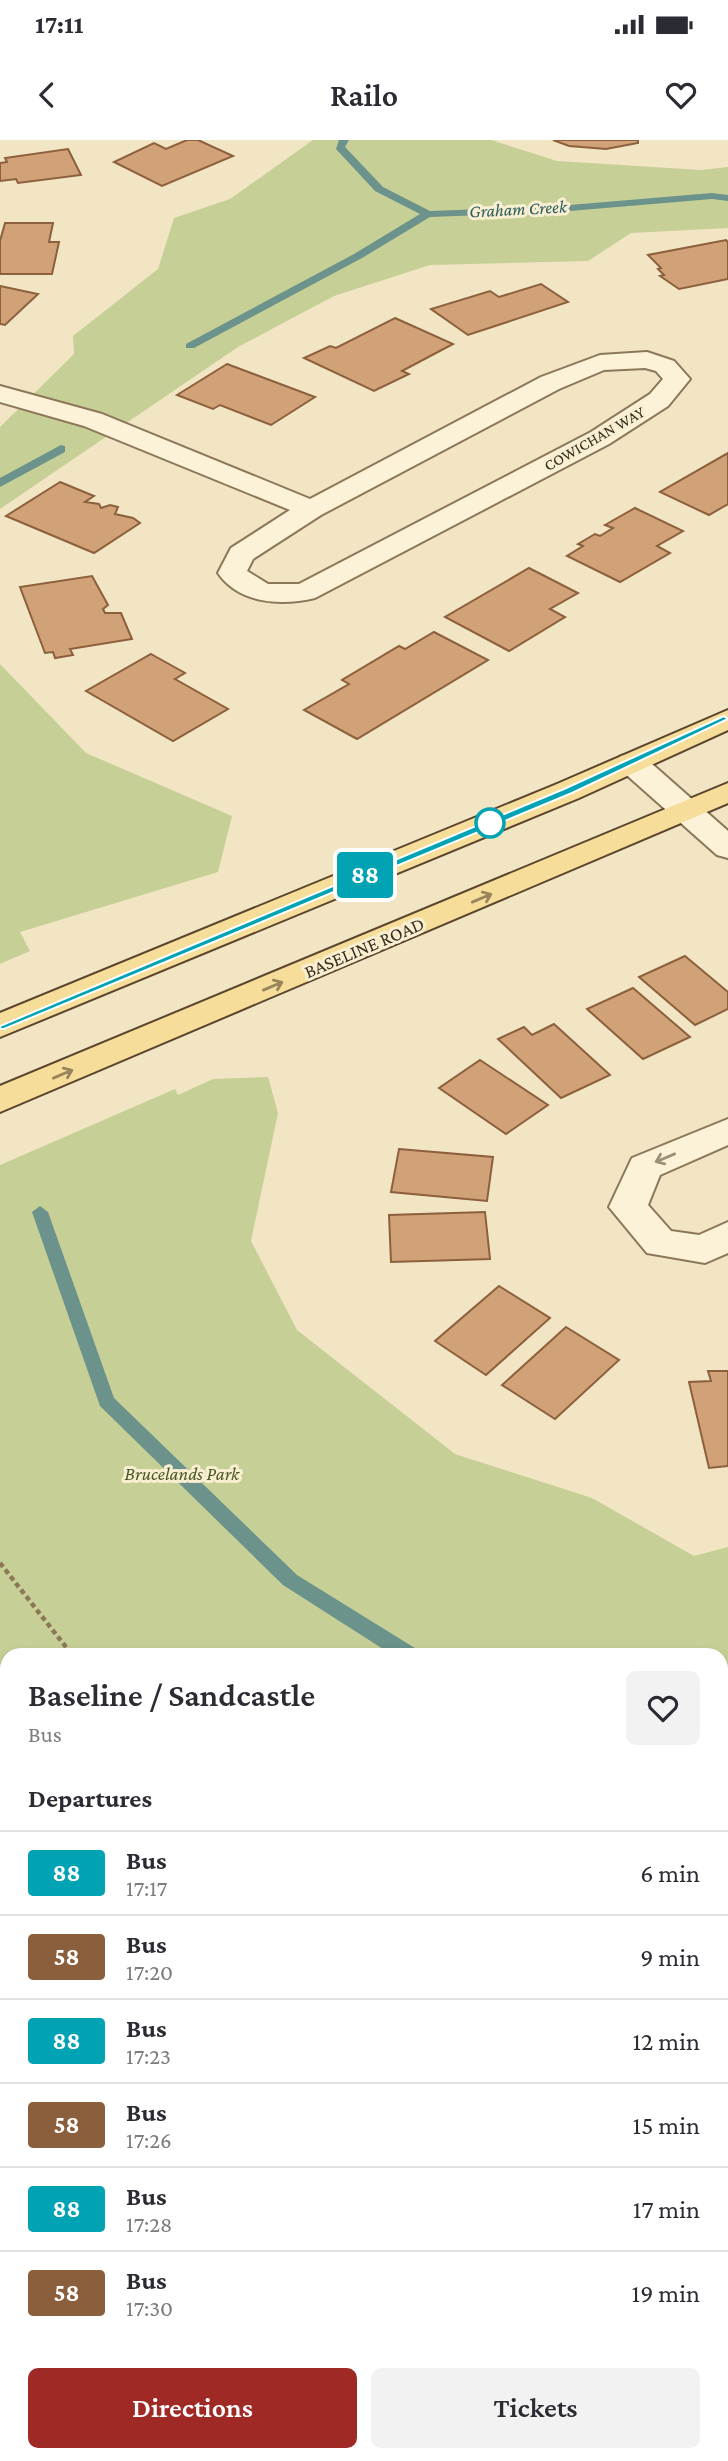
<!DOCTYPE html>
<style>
:root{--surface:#fff;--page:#f2f2f3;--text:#2b2b33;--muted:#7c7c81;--line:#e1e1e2;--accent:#9f2a25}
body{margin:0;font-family:"Crimson Pro",serif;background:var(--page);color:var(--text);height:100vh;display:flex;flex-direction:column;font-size:26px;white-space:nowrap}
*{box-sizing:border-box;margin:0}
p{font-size:23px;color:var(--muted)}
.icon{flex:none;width:38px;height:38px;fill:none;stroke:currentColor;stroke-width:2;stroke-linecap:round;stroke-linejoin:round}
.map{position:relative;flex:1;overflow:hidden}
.panel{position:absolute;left:0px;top:1508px;width:728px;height:814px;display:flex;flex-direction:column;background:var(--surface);border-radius:21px 21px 0 0;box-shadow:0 4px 10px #0003}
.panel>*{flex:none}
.badge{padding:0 14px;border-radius:5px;font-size:24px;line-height:46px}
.map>.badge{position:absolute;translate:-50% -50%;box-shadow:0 0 0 4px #fff}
h2{padding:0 28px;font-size:26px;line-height:63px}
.round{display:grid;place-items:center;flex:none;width:74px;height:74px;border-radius:10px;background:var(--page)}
.headline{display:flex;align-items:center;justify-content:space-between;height:119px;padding:0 28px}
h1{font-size:33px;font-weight:600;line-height:52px}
.cta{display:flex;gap:14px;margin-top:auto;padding:14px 28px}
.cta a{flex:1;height:80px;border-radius:10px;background:var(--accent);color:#fff;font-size:28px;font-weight:600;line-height:80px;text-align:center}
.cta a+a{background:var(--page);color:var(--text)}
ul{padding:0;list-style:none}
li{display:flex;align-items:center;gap:21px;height:84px;padding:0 28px;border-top:2px solid var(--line)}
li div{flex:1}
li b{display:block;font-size:26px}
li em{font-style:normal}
li .badge{min-width:77px;font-weight:700;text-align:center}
.status{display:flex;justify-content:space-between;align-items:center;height:49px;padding:0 35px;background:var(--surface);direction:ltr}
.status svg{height:19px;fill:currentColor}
header{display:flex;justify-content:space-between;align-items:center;height:91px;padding:0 28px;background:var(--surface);font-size:32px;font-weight:600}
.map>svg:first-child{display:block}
</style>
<div class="status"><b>17:11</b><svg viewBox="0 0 49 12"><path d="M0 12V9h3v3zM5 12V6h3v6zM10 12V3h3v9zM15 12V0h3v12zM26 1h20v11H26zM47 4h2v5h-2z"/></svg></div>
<header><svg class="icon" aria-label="back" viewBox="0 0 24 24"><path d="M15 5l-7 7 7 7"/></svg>Railo<svg class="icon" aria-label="heart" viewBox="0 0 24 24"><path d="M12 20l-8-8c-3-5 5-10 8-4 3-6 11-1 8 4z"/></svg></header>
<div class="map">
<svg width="728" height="2321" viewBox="0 0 728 2321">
<rect width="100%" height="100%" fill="#f1e5c3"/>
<g fill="#c6d096">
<polygon points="313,0 491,0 557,21 701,30 728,27 728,88 631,93 588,121 430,125 334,156 238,207 0,369 0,287 74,214 73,196 158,129 174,78 230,59"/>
<polygon points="0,524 86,613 232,676 218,732 20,792 30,811 0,824"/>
<polygon points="268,937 278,973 251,1101 297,1190 455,1314 592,1358 694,1416 728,1407 728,2321 225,2321 228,2315 721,2315 721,1516 7,1516 7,1858 0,1854 0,1025 175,949 178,955 213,939"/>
</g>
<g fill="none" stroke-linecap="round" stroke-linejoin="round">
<g fill="#6b928b" fill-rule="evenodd">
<polygon points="339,0 349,0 345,7 383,47 430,71 558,66 712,53 728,55 728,61 712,59 558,72 430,77 362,118 194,208 186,208 186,204 354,114 420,74 375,51 336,9"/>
<polygon points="61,305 65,306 65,312 0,347 0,338"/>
<polygon points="40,1066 48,1072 114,1258 297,1435 418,1510 421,1516 394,1516 283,1445 100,1266 32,1072"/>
<polygon points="606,2315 630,2315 629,2321 605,2321"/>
</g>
</g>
<g fill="#d1a177" stroke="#8d603d" stroke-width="2">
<polygon points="187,0 198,0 233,16 162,46 114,22 154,3 166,9"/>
<polygon points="553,0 638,0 638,3 606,9 569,6"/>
<polygon points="68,9 81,35 18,43 16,39 0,41 0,23 7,22 5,18"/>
<polygon points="5,83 53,83 49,102 59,102 52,134 0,134 0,101"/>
<polygon points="726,100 728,102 728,139 679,149 660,136 664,135 658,129 661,128 648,115"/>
<polygon points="541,144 568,162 468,195 431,169 490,151 499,157"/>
<polygon points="0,146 38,154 5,185 0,184"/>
<polygon points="395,178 453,204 402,231 409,234 374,251 304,218 330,206 336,208"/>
<polygon points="227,224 315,257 271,285 220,265 213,269 177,255"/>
<polygon points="728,313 728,364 709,375 660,352"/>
<polygon points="60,342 94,356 85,362 99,364 101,368 110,365 118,367 115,374 133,378 140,383 94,413 6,376"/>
<polygon points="635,368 683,391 657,406 670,413 620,442 567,416 583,406 578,404 595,394 600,396 613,388 605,385"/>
<polygon points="529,428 578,453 550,469 565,477 509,511 445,477"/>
<polygon points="92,436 108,465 103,469 105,473 121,473 132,499 70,509 73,515 55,518 53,512 45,513 20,447"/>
<polygon points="434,492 488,520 357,599 304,570 349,544 342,540 399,506 405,509"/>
<polygon points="151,514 185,533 175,539 228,569 173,601 86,551"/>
<polygon points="685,816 728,852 728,869 695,885 639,837"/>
<polygon points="633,848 690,897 643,919 587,869"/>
<polygon points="554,884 610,935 561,958 498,899 524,887 532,895"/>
<polygon points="480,920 548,965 506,994 439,948"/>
<polygon points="399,1009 493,1017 487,1061 391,1052"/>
<polygon points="485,1072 490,1119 391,1122 389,1075"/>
<polygon points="499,1146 550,1178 486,1235 435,1201"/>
<polygon points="566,1187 619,1220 555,1279 502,1245"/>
<polygon points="708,1231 728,1231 728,1326 709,1328 689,1242 711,1241"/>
<polygon points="0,2000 7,2003 7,2315 35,2315 32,2321 0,2321"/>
</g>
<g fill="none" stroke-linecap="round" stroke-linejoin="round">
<g stroke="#8c7759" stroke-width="4">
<g id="minor">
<path d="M 647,212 L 674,221 L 690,239 L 668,266 L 609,304 L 315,458 C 282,466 239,464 218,433 L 231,408 L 290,370 L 84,286 L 0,262 L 0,246 L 102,274 L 310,359 L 541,237 L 600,215 ZM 645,228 L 656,231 L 663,239 L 650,254 L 591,292 L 299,444 L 268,444 L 247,431 L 253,419 L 321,375 L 559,249 L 604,230 Z"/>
<polygon points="728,979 728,1005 660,1035 648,1065 671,1091 699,1095 728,1082 728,1113 705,1123 647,1113 609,1067 632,1018"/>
</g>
</g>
<g stroke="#8c7759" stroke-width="4">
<polygon id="tertiary" points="632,614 643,616 728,691 728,718 717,715 621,630 616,623 621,616"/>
</g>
<g stroke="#5a442d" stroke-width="4">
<g id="primary">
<polygon points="728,570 728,590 579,658 0,897 0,873 557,644"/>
<polygon points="728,643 728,663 0,972 0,946"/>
</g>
</g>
<polyline stroke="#8c7759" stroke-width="4.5" stroke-dasharray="5 3.5" stroke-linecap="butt" points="0,1423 73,1516"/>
<polyline stroke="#8c7759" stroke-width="5" stroke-dasharray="7 4.5" stroke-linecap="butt" points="422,2321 423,2315"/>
<use href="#minor" fill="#fbf2d7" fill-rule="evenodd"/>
<use href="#tertiary" fill="#fbf2d7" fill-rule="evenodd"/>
<use href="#primary" fill="#f6dd99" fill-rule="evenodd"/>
</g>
<defs><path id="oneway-shaft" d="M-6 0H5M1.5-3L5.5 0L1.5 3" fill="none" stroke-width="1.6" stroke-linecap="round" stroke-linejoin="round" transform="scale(1.75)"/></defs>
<g stroke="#98855c">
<use href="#oneway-shaft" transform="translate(482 758) rotate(-23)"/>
<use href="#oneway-shaft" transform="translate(273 846) rotate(-23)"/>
<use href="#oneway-shaft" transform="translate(63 934) rotate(-23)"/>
</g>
<use stroke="#9b907a" href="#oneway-shaft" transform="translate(665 1018) rotate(157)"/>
<polygon fill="#00a3b4" stroke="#fff" stroke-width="2" points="724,576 728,579 572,653 4,889 0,889 0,886 564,649"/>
<circle fill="#fff" stroke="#00a3b4" stroke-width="3.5" cx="490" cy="683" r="14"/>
<g text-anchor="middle" stroke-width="6" stroke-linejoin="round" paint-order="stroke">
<g font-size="16" fill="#3b2d1e" stroke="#f8efd3">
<text transform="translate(594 298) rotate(-30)" y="6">COWICHAN WAY</text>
</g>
<g font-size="18" font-style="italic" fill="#2c5c5b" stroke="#f8efd3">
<text transform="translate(518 69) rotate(-3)" y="6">Graham Creek</text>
</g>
<g font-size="19" fill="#3b2d1e" stroke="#f8efd3">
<text transform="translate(364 807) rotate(-23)" y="7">BASELINE ROAD</text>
</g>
<g font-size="19" font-style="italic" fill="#495923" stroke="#f8efd3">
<text x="182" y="1340">Brucelands Park</text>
</g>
</g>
</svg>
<b class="badge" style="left:365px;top:735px;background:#00a3b4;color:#fff">88</b>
<section class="panel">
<div class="headline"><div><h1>Baseline / Sandcastle</h1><p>Bus</p></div><a class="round"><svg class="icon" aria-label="heart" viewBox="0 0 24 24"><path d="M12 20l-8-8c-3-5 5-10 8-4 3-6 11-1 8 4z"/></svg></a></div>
<h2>Departures</h2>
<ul>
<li><span class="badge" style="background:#00a3b4;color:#fff">88</span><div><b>Bus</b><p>17:17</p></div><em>6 min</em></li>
<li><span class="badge" style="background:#8b5e3c;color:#fff">58</span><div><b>Bus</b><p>17:20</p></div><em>9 min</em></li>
<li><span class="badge" style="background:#00a3b4;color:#fff">88</span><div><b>Bus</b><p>17:23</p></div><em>12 min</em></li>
<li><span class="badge" style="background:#8b5e3c;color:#fff">58</span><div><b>Bus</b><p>17:26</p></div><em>15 min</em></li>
<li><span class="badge" style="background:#00a3b4;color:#fff">88</span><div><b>Bus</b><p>17:28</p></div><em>17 min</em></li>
<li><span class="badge" style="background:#8b5e3c;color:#fff">58</span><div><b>Bus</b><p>17:30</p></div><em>19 min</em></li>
</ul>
<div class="cta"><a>Directions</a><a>Tickets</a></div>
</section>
</div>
